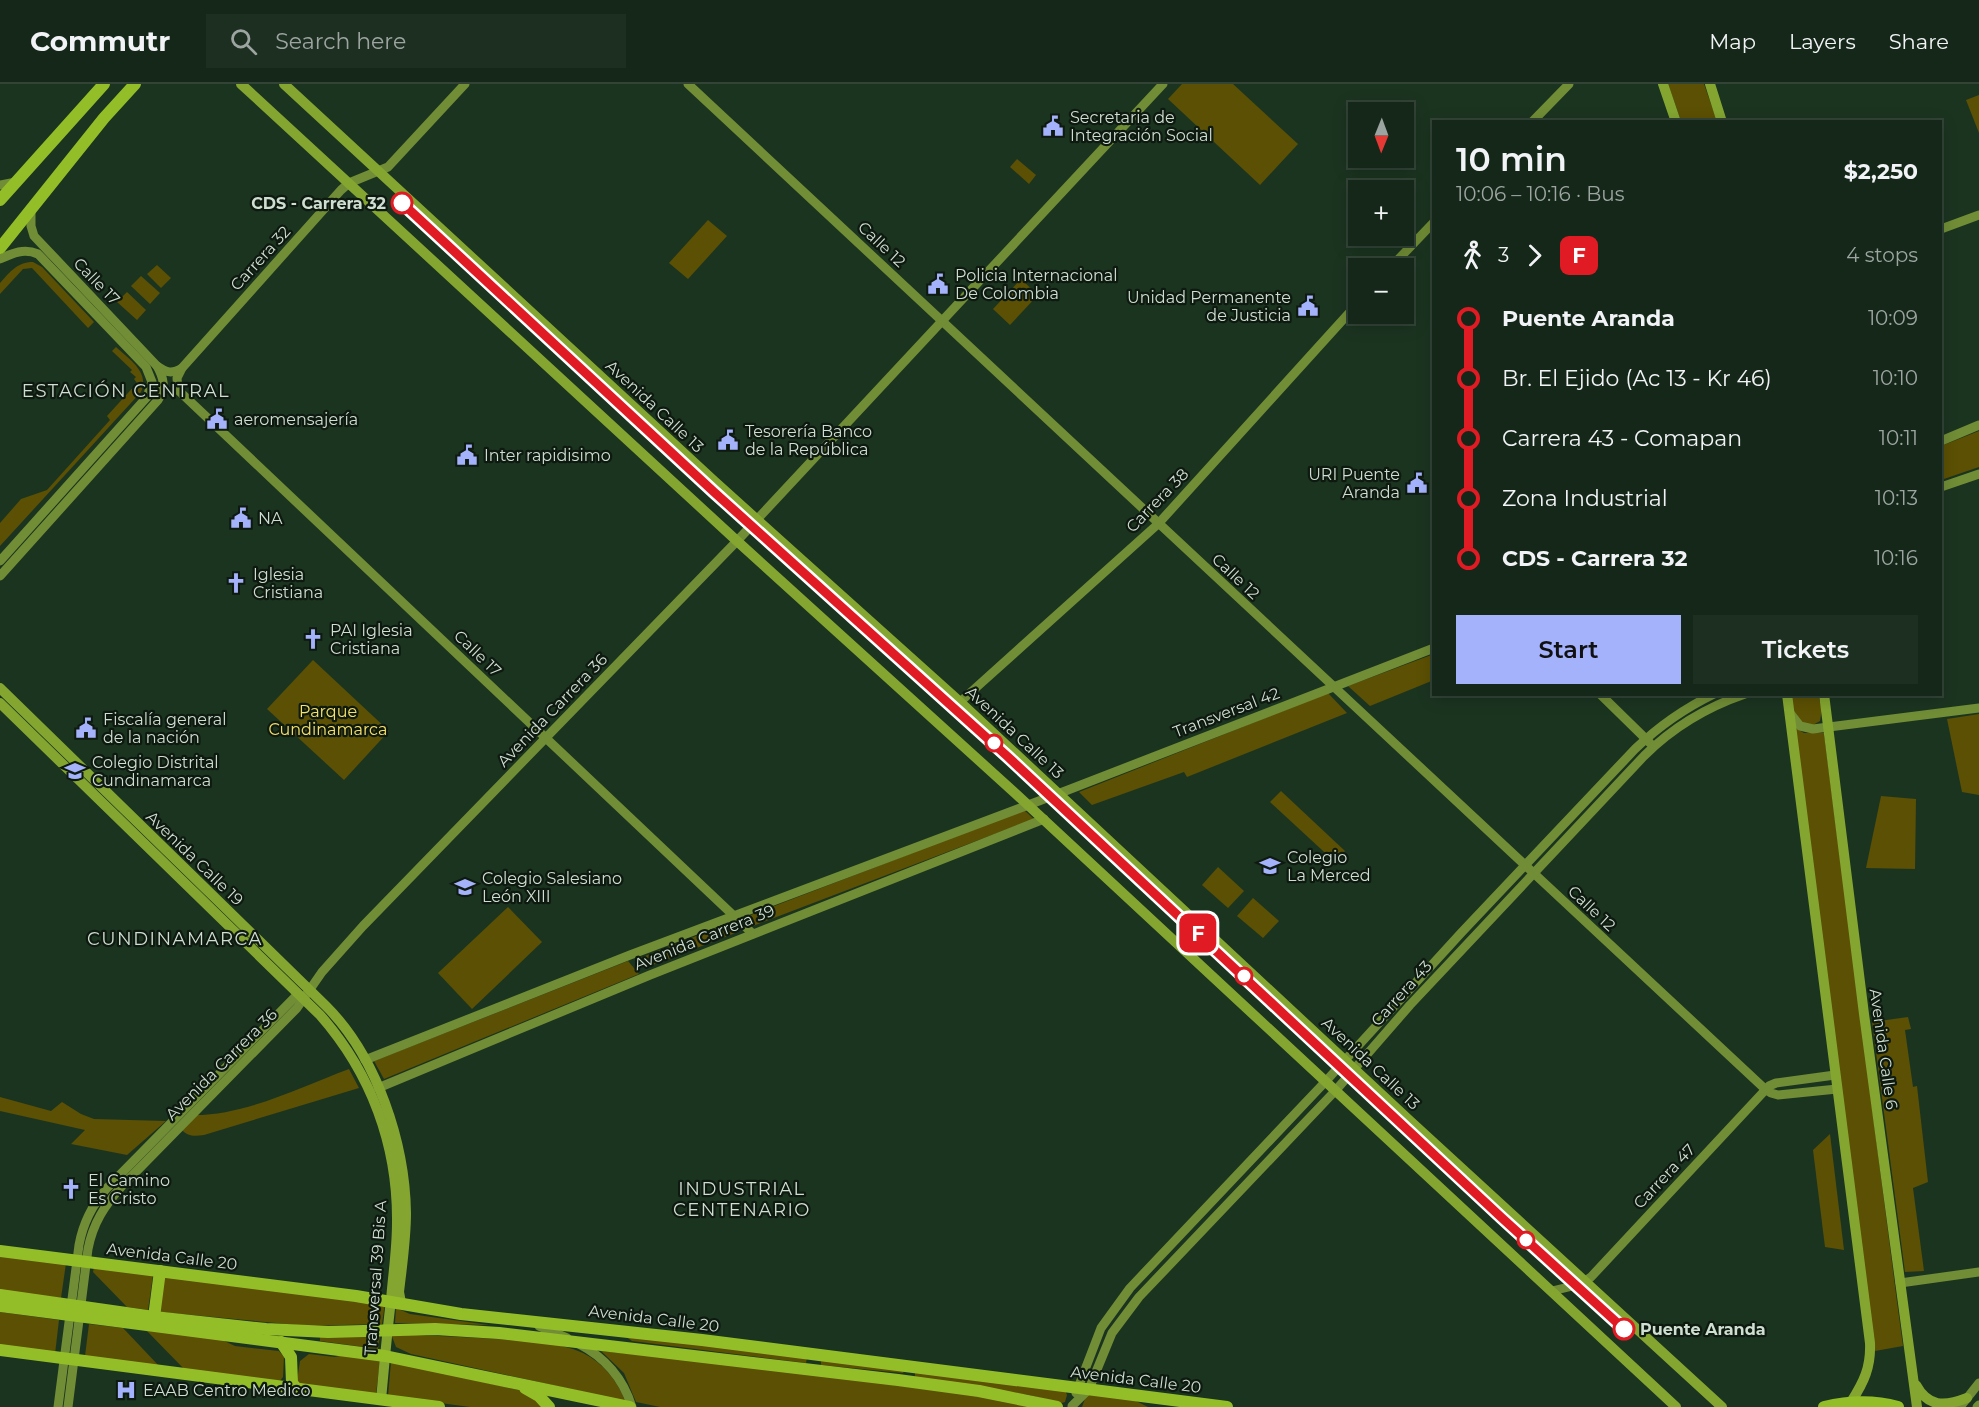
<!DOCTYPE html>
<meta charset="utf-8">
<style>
:root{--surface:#142718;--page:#1d2f21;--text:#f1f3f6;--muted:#9da5a2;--line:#334437;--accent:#a4b2fc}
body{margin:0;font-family:Montserrat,sans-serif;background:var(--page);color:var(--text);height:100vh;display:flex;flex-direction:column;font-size:22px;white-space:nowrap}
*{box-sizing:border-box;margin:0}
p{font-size:20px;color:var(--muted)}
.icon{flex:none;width:33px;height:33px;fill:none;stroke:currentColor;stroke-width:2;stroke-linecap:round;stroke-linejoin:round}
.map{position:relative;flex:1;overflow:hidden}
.details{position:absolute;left:1432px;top:36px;width:510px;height:576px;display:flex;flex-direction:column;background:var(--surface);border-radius:0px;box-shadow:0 3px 15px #0003,0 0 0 2px var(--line)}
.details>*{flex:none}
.badge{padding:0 12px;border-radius:9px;font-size:21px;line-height:39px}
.needle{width:39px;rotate:181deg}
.buttons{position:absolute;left:1348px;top:18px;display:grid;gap:12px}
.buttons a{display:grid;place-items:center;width:66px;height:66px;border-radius:0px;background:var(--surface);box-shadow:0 3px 15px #0003,0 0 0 2px var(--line);font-size:30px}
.map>.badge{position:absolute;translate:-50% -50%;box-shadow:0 0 0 3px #fff}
.legs{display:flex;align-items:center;gap:9px;height:66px;padding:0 24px;font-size:20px}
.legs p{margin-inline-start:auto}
.summary{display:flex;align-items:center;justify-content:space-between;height:102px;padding:0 24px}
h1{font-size:33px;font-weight:600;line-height:45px}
.primary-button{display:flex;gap:12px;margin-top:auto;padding:12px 24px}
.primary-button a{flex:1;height:69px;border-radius:0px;background:var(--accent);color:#111;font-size:24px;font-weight:600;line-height:69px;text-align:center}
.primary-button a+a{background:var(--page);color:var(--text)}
ul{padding:0 24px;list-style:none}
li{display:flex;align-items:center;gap:21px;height:60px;font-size:22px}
li i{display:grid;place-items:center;width:9px;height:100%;margin:0 8px;background:currentColor}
li i::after{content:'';width:15px;height:15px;margin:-8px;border:4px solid;border-radius:50%;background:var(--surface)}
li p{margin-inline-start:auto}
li:first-child i{background:linear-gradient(#0000 50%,currentColor 0)}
li:last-child i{background:linear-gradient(currentColor 50%,#0000 0)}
header{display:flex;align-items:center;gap:36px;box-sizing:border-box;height:84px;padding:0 30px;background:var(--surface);border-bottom:2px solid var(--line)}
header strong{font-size:28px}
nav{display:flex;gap:33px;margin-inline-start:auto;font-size:21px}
.search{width:420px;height:54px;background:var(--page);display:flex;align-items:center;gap:15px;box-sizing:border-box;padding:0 21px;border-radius:0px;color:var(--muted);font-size:22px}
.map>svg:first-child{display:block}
</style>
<header>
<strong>Commutr</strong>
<div class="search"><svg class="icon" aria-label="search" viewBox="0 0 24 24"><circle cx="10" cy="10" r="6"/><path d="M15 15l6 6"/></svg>Search here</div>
<nav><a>Map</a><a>Layers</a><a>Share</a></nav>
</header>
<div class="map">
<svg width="1979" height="1323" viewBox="0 0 1979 1323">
<rect width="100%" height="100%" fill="#1b3420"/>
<g fill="#5b5003">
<polygon points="1182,0 1233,0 1298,60 1260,101 1168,15"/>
<polygon points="1668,0 1704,0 1717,37 1681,37"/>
<polygon points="1979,11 1979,49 1966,16"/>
<polygon points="1017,75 1036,91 1029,100 1010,83"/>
<polygon points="708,136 727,152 688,195 669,179"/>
<path d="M 33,178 L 42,183 L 94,238 L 88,244 L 32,184 L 23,185 L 0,210 L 0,199 C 10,188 17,178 33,178 Z"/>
<polygon points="157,181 171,194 161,204 147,190"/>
<polygon points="141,192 160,209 150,220 131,202"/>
<polygon points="1021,195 1038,211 1010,241 993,225"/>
<polygon points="127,208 146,226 137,236 117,218"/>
<path d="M 116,263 C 129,275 150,288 141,308 L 0,462 L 0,439 L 21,415 L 47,406 L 110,336 L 107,332 L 137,299 L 134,295 L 136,293 L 130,288 L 132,286 L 112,267 Z"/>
<polygon points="1979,347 1979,383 1941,396 1941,362"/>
<polygon points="1434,570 1434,596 1370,622 1348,602"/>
<polygon points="313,576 389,647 344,696 267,625"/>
<polygon points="1328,609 1347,629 1187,693 1184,688 1092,721 1079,708"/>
<polygon points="1790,611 1818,611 1822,625 1820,637 1813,641 1800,639 1795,631"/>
<polygon points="1979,630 1979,711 1962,708 1947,635"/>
<polygon points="1795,644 1804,649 1824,649 1897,1218 1903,1262 1875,1267"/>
<polygon points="1281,707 1345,767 1335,778 1270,718"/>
<polygon points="1881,712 1916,715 1915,785 1866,784"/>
<polygon points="1024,726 1034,735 753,842 743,834"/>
<polygon points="1218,783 1244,807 1228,824 1202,801"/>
<polygon points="1253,814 1279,837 1263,854 1237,832"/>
<polygon points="508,823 542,858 472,925 438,889"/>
<polygon points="732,838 738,848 650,882 640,874"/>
<polygon points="628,877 639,890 384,995 374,977"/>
<polygon points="1908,933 1911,945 1905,946 1913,1003 1917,1002 1928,1098 1913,1104 1924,1187 1905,1188 1872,938"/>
<path d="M 349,985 L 359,1004 L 204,1051 C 195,1052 188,1053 182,1046 L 195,1031 C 246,1031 301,1003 349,985 Z"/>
<polygon points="0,1013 51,1027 62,1018 81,1030 94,1035 166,1037 127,1071 71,1060 85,1046 0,1027"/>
<polygon points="1830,1050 1844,1166 1825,1163 1813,1066"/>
<polygon points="0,1172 66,1179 61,1214 0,1206"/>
<polygon points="94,1183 153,1191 148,1226 127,1223 93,1188"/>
<polygon points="164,1192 385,1219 382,1240 308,1242 160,1228"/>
<polygon points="396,1224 410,1230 489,1241 395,1239"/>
<polygon points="0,1228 59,1236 55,1270 0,1262"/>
<polygon points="89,1240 123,1244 159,1282 85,1272"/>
<polygon points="146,1246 218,1254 235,1262 279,1267 284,1273 283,1293 280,1297 185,1286"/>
<polygon points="621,1249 807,1273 806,1279 632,1257"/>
<path d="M 391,1250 C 432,1252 474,1253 515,1256 C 538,1259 562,1259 583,1269 C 603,1279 617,1296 625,1317 L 411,1270 L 396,1263 Z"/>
<polygon points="380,1251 378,1265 320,1257 320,1252"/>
<polygon points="601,1267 749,1282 1000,1315 1036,1323 660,1323 636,1318 624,1289"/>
<polygon points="309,1270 335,1273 344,1271 380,1277 376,1310 302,1301 297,1297 300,1277"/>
<polygon points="821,1274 905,1285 903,1289 821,1281"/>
<polygon points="391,1278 519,1306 530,1310 544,1323 470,1323 388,1312"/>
<polygon points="915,1287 1065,1306 1067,1311 1065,1318 1062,1319 1029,1311 915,1293"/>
<polygon points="1087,1309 1132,1315 1148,1323 1082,1323"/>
</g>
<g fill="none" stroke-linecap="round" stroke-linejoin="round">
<g stroke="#718d36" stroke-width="9">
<polyline points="465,0 388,83 349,99 341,106 182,284 177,294 178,306 753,850"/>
<polyline points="688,0 1765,1005 1771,1009 1778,1011 1837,1005"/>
<polyline points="1532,38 1569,0"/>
<polyline points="0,101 16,98"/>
<path d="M 31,125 L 31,142 L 34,152 L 157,282 C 167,289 172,290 182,284"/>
<polyline points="1941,145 1979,131"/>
<path d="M 0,175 C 13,169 24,164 38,170 L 146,283 L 152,298 L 147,313 L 0,477"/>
<polyline points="1390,184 1434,138"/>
<polyline points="1941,357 1979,341"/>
<polyline points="1941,403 1979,390"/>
<path d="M 0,492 L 158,316 C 166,304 164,294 157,282"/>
<polyline points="1600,610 1650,659"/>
<polyline points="960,618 1158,440 1359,218"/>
<polyline points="1790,629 1800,642 1813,645 1979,624"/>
<polyline points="365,976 630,871 1068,706 1434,564"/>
<polyline points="378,1004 650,891 1044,735"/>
<polyline points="1900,1199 1979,1188"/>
<polyline points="1552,1207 1581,1200 1591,1193 1769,1002 1776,999 1835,991"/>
<polyline points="539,1242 567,1254"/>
<path d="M 579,1260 C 606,1274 623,1294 632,1323"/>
<path d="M 1076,1309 L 1101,1244 L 1130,1204 L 1326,997 L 1461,849 L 1635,665 C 1658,643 1685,624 1714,610"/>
<path d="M 1072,1322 L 1089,1305 L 1112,1249 L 1139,1213 L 1336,1006 L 1410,921 L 1644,672 C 1672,644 1707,623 1745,610"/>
<path d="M 58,1323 L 79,1161 C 83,1139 92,1121 107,1104 L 298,910"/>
<path d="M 68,1323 L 88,1165 C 93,1139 105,1121 122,1102 L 297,924 L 322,888 L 363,842 L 737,457 L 1163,0"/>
<polyline points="1960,1323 1979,1299"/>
<polyline points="1977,1323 1979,1321"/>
</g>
<g stroke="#84a631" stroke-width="10">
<polyline points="241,0 737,457 1016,710 1676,1323"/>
<polyline points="284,0 714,397 960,618 1410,1037 1722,1323"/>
<polyline points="1663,0 1676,38"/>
<polyline points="1710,0 1722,38"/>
<path d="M 0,604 L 326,922 C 377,973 405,1059 406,1129 C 406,1155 402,1182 399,1208 L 401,1219"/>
<path d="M 1787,610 L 1870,1259 C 1871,1283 1864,1298 1851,1318"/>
<polyline points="1824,610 1864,930 1917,1323"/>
<path d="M 0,619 L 320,931 C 371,989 398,1061 397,1139 C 397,1165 393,1191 391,1216 C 387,1249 384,1283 381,1316"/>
<path d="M 1916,1301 C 1928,1323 1944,1323 1967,1314"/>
</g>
<g stroke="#94be28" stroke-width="12">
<polyline points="0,116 104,0"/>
<polyline points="0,164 104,34 135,0"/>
<polyline points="0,1167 356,1212 461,1230 702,1256 1227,1323"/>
<polyline points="0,1211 154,1233 266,1245 328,1248 435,1245 499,1249 898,1296 979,1307 1057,1323"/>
<polyline points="0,1222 385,1272 630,1323"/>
<polyline points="154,1233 160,1187"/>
<polyline points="281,1258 291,1273 292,1299 297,1305"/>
<polyline points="0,1266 439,1323"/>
<polyline points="525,1304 539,1312 549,1323"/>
<path d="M 1824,1323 C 1849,1317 1873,1316 1898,1323"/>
</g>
</g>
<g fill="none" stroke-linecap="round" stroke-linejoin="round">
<g stroke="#fff" stroke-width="14">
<polyline id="line-1" points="402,119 714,408 1007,672 1502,1134 1624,1245"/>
</g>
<use href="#line-1" stroke="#e01b24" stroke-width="9"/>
</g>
<defs>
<g id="civic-bare" transform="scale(1.62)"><path d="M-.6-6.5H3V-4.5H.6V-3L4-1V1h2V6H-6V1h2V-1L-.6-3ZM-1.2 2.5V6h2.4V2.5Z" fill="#a4b2fc" stroke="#0e1910" stroke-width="2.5" paint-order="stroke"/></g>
<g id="church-bare" transform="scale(1.62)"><path d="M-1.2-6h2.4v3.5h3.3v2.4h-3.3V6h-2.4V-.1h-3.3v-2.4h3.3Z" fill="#a4b2fc" stroke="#0e1910" stroke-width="2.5" paint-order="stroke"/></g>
<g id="school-bare" transform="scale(1.62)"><path d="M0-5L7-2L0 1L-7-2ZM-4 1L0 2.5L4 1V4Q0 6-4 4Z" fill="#a4b2fc" stroke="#0e1910" stroke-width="2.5" paint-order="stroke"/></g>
<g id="hospital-bare" transform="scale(1.62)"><path d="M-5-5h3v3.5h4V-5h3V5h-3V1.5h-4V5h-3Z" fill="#a4b2fc" stroke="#0e1910" stroke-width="2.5" paint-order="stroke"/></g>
</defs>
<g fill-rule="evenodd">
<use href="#civic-bare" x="1053" y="42"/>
<use href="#civic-bare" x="938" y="200"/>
<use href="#civic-bare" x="1308" y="222"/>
<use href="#civic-bare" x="217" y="335"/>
<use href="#civic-bare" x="728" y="356"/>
<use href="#civic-bare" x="467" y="371"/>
<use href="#civic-bare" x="1417" y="399"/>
<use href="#civic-bare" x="241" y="434"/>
<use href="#church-bare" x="236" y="499"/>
<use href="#church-bare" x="313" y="555"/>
<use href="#civic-bare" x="86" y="644"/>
<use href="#school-bare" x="75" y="687"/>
<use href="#school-bare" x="1270" y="782"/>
<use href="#school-bare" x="465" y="803"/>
<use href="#church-bare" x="71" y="1105"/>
<use href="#hospital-bare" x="126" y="1306"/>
</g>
<g fill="#fff" stroke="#e01b24" stroke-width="3">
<circle cx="402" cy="119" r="10"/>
<circle cx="994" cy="659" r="8"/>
<circle cx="1244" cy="892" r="8"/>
<circle cx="1526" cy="1156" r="8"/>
<circle cx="1624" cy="1245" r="10"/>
</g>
<g text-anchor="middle" stroke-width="4.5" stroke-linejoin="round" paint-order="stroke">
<g font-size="16" fill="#ceded0" stroke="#0e1910" text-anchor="start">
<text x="1070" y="39">Secretaria de<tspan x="1070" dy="18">Integración Social</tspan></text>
<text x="955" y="197">Policia Internacional<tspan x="955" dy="18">De Colombia</tspan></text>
<text x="1291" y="219" text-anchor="end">Unidad Permanente<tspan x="1291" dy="18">de Justicia</tspan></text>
<text x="234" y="341">aeromensajería</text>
<text x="745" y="353">Tesorería Banco<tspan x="745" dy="18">de la República</tspan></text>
<text x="484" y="377">Inter rapidisimo</text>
<text x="1400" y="396" text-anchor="end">URI Puente<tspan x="1400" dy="18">Aranda</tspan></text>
<text x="258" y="440">NA</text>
<text x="253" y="496">Iglesia<tspan x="253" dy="18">Cristiana</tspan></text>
<text x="330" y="552">PAI Iglesia<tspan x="330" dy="18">Cristiana</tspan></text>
<text x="103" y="641">Fiscalía general<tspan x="103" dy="18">de la nación</tspan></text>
<text x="92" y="684">Colegio Distrital<tspan x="92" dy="18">Cundinamarca</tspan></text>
<text x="1287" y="779">Colegio<tspan x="1287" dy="18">La Merced</tspan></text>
<text x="482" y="800">Colegio Salesiano<tspan x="482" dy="18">León XIII</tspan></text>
<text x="88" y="1102">El Camino<tspan x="88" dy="18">Es Cristo</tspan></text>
<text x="143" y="1312">EAAB Centro Medico</text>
</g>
<g font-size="16" font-weight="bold" fill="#ceded0" stroke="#0e1910" text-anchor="end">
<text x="386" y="125">CDS - Carrera 32</text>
<text x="1640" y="1251" text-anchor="start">Puente Aranda</text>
</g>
<g font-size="16" fill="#ceded0" stroke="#0e1910">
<text transform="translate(882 160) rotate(43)" y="6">Calle 12</text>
<text transform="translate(260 174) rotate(-48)" y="6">Carrera 32</text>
<text transform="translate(97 197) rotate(46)" y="6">Calle 17</text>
<text transform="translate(655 322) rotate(43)" y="6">Avenida Calle 13</text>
<text transform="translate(1157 416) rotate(-46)" y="6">Carrera 38</text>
<text transform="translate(1236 492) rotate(43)" y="6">Calle 12</text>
<text transform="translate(478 569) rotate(44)" y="6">Calle 17</text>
<text transform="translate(552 626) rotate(-46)" y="6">Avenida Carrera 36</text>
<text transform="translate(1226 628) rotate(-21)" y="6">Transversal 42</text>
<text transform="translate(1015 648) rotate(43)" y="6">Avenida Calle 13</text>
<text transform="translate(195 774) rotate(44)" y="6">Avenida Calle 19</text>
<text transform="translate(1592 824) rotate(43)" y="6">Calle 12</text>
<text transform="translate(704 853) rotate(-22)" y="6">Avenida Carrera 39</text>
<text transform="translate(1401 909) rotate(-48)" y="6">Carrera 43</text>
<text transform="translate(1884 965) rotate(82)" y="6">Avenida Calle 6</text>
<text transform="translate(1371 979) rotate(43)" y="6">Avenida Calle 13</text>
<text transform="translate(221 980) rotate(-45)" y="6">Avenida Carrera 36</text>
<text transform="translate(1664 1092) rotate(-47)" y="6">Carrera 47</text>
<text transform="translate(172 1172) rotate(7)" y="6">Avenida Calle 20</text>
<text transform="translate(375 1194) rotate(-86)" y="6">Transversal 39 Bis A</text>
<text transform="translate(654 1234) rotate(7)" y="6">Avenida Calle 20</text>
<text transform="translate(1136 1295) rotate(7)" y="6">Avenida Calle 20</text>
</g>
<g font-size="16" fill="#f7e167" stroke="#0e1910">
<text x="328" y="633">Parque<tspan x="328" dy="18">Cundinamarca</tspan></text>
</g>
<g font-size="18" letter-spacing="1.5" fill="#ceded0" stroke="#0e1910">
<text x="126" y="313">ESTACIÓN CENTRAL</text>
<text x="175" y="861">CUNDINAMARCA</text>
<text x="742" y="1111">INDUSTRIAL<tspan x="742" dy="21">CENTENARIO</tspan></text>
</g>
</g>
</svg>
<div class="buttons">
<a><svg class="needle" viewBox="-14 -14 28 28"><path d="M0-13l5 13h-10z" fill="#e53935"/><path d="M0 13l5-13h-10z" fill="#9da5a2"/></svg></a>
<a>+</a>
<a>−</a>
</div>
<b class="badge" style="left:1198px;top:849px;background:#e01b24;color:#fff">F</b>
<section class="details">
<div class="summary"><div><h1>10 min</h1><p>10:06 – 10:16 · Bus</p></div><b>$2,250</b></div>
<div class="legs"><svg class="icon" aria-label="walk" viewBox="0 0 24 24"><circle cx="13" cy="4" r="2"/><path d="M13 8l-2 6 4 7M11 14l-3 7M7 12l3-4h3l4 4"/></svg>3<svg class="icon" aria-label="forward" viewBox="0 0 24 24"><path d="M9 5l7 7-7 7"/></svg><b class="badge" style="background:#e01b24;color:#fff">F</b><p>4 stops</p></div>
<ul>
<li><i style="color:#e01b24"></i><b>Puente Aranda</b><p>10:09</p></li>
<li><i style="color:#e01b24"></i><span>Br. El Ejido (Ac 13 - Kr 46)</span><p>10:10</p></li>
<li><i style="color:#e01b24"></i><span>Carrera 43 - Comapan</span><p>10:11</p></li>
<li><i style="color:#e01b24"></i><span>Zona Industrial</span><p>10:13</p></li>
<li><i style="color:#e01b24"></i><b>CDS - Carrera 32</b><p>10:16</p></li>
</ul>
<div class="primary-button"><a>Start</a><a>Tickets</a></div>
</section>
</div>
